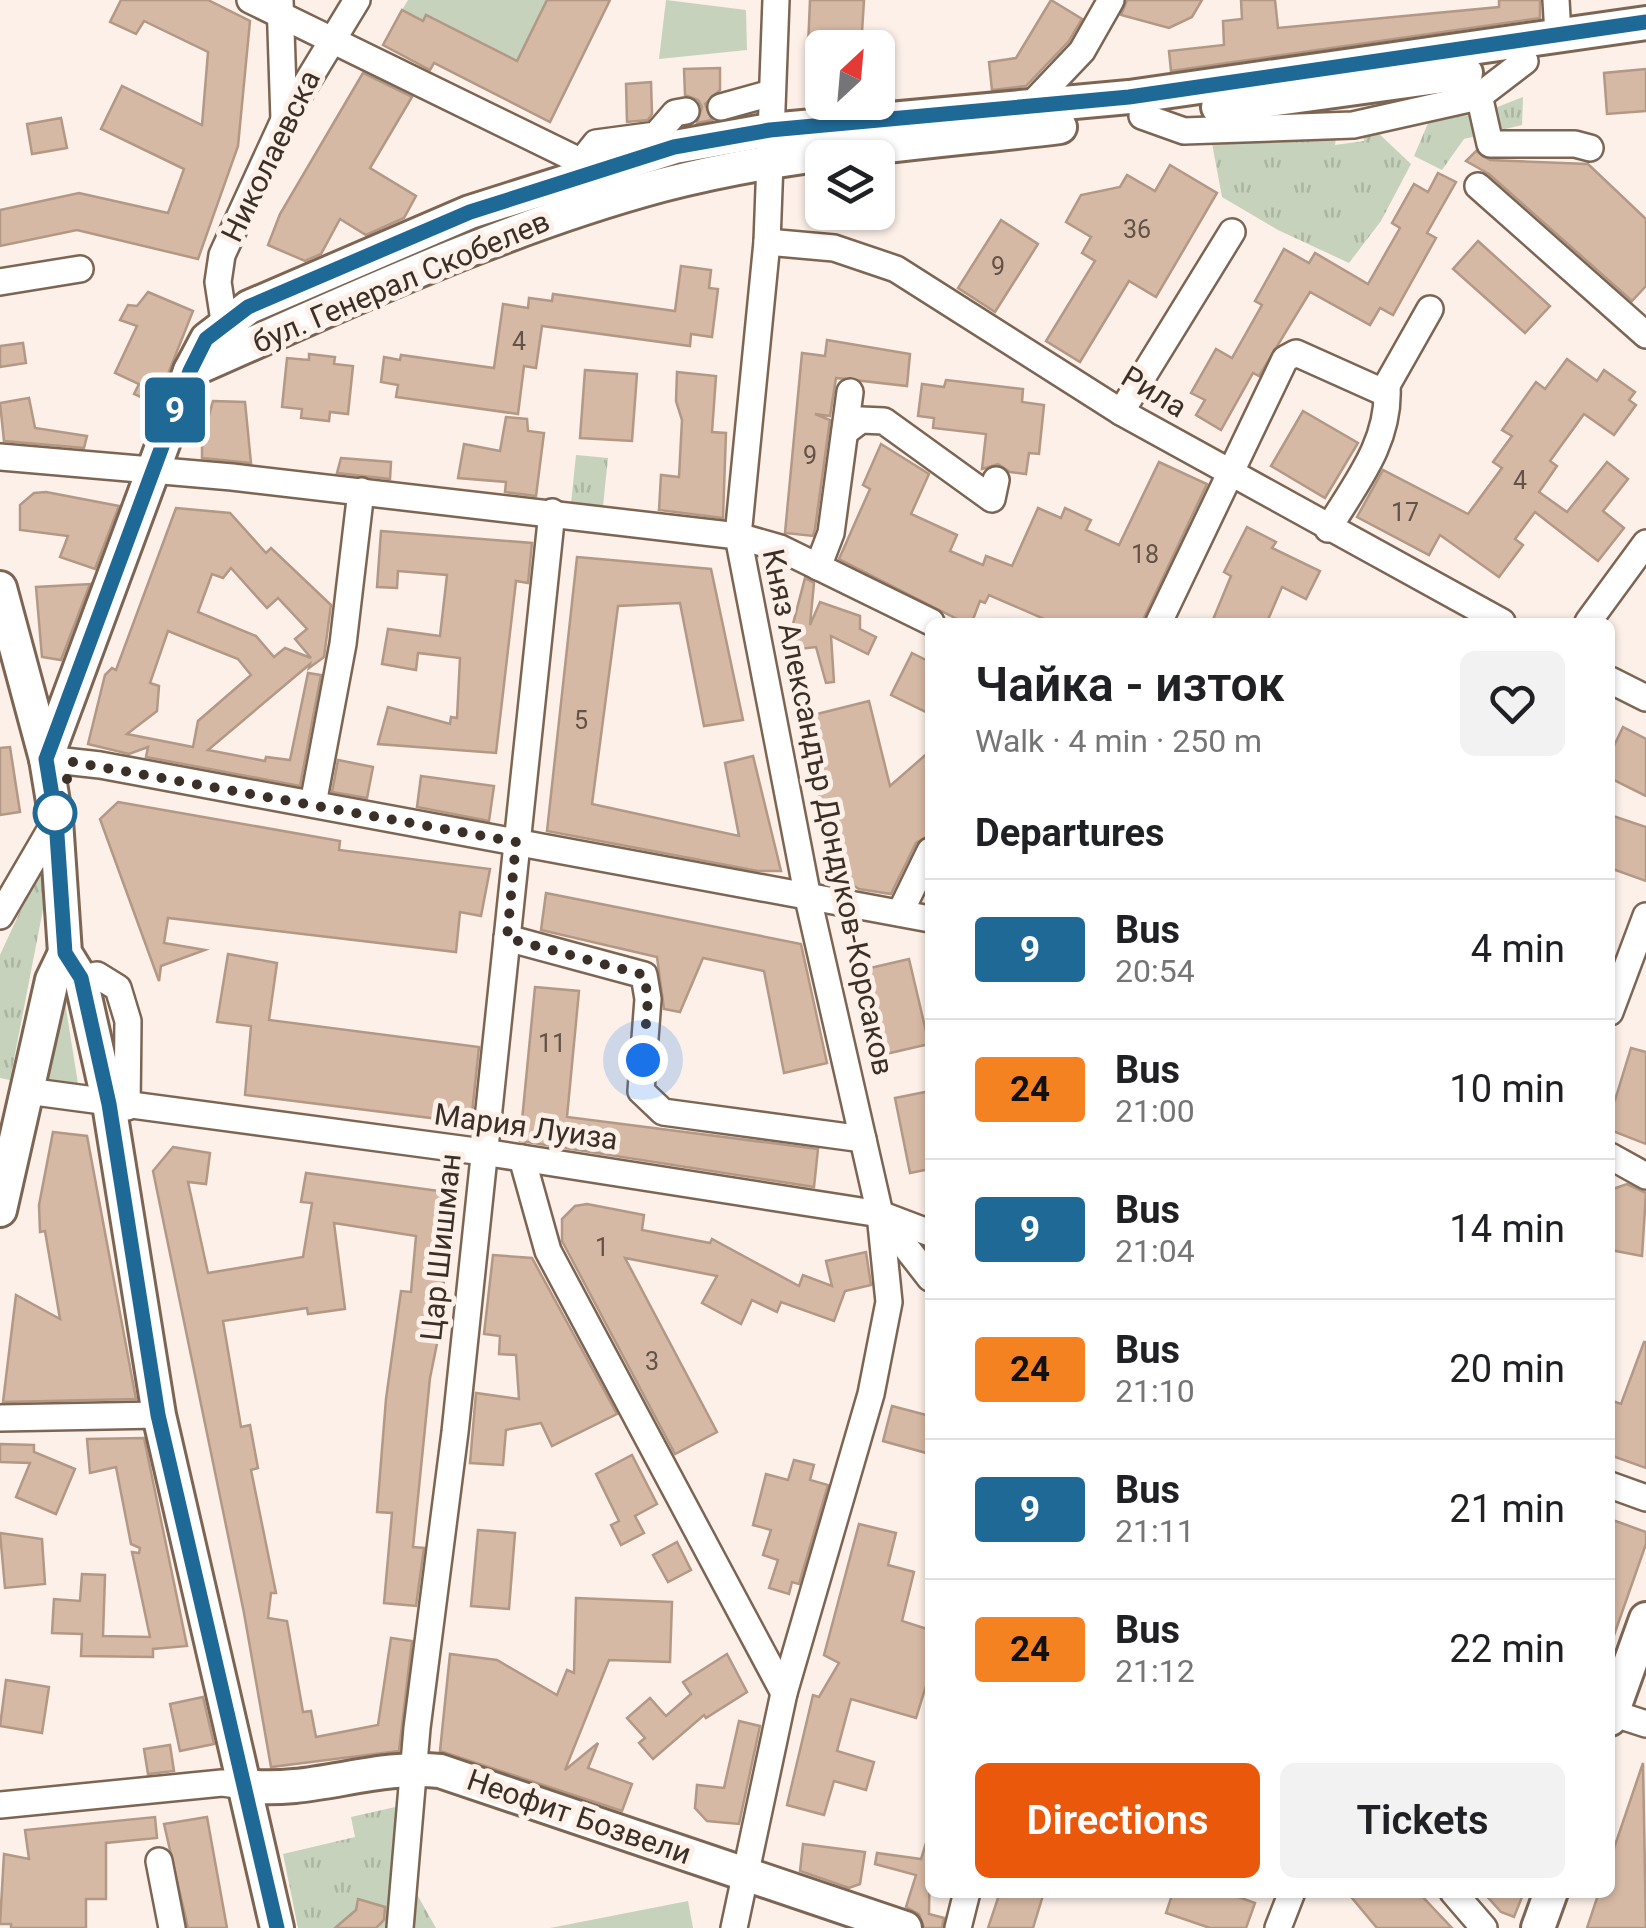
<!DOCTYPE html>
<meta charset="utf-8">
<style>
:root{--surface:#fff;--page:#f2f2f2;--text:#202124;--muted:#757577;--line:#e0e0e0;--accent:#ea580c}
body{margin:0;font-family:Roboto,sans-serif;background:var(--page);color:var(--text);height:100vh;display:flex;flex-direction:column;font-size:38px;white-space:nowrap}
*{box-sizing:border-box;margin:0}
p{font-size:32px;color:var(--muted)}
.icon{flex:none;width:55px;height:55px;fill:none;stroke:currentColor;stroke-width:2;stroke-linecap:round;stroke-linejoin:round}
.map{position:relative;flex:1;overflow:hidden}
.side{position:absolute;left:925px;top:618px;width:690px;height:1280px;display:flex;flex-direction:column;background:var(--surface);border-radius:15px;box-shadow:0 2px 8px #0004}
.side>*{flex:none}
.badge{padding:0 20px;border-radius:8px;font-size:35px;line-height:65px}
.needle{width:65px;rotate:26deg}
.tools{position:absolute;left:805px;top:30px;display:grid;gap:20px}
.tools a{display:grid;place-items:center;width:90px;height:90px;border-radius:15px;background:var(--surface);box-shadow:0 2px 8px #0004;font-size:50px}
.you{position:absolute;width:50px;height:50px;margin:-25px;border:8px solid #fff;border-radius:50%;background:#1a73e8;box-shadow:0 0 0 15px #1a73e833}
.map>.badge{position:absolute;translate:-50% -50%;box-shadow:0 0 0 5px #fff}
h2{padding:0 50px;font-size:38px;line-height:90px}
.round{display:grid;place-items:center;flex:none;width:105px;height:105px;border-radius:15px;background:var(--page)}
.summary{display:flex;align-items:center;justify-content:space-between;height:170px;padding:0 50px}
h1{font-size:48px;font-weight:600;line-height:75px}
.primary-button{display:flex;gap:20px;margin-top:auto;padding:20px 50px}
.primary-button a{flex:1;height:115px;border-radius:15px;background:var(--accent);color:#fff;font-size:40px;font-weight:600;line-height:115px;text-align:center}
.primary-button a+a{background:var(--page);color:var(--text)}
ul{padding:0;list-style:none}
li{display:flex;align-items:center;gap:30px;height:140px;padding:0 50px;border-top:2px solid var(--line)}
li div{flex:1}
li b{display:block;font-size:38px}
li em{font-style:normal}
li .badge{min-width:110px;font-weight:700;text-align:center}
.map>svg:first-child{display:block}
</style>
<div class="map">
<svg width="1646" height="1928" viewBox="0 0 1646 1928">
<defs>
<pattern id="park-tufts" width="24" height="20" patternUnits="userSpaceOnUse" patternTransform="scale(2.5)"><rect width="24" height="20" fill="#c6d2bc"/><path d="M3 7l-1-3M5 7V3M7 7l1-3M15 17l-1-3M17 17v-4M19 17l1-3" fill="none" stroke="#abb5a2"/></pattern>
</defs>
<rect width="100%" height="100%" fill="#fcf0e8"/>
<g fill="#c6d2bc">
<polygon points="408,0 547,0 517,61 427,15 423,21 402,10"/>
<polygon points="666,0 746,10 747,50 659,59"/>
<polygon points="64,996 79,1090 34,1082"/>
<polygon points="688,1901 693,1928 550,1928"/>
</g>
<g fill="url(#park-tufts)">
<polygon points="1523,97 1522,125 1464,139 1442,170 1414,156 1429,121 1482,113"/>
<polygon points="1373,128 1411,164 1381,221 1349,263 1278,230 1222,197 1211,138 1337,131 1335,145 1364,141 1363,129"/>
<polygon points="576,455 608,458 602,516 570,513"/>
<polygon points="40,868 45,899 10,1080 0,1078 0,955"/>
<polygon points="413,1803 406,1875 436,1928 298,1928 283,1854 355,1837 351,1817"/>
</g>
<g fill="#d6b9a4" stroke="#b29885" stroke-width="2.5" fill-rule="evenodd">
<polygon points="121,0 208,0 250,21 238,146 198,259 77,230 0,246 0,210 79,193 168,213 184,169 101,129 122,86 202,125 208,52 144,21 136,34 110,22"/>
<polygon points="547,0 610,0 550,122 434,63 430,70 383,45 402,10 423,21 426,15 517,61"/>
<polygon points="810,0 864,0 861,48 808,48"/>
<polygon points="1051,0 1082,19 1069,41 1026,86 992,90 989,62 1016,58"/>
<polygon points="1127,0 1202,0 1192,17 1169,28 1121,15"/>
<polygon points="1241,0 1275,0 1278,28 1499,7 1499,0 1540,0 1540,18 1171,71 1169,51 1224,45 1223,21 1242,19"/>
<polygon points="720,68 720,90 705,104 712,120 697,123 702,107 698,100 685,95 684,69"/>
<polygon points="1646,69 1646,111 1607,114 1604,73"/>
<polygon points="363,73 412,97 370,168 416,196 404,218 366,235 340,219 321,254 305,261 268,245 280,214"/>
<polygon points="651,82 652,114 648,120 627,122 626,84"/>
<polygon points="61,118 67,148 32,154 27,124"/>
<polygon points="1476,151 1490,160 1588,164 1646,219 1646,286 1632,301 1489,174 1466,161"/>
<polygon points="1170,165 1217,193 1156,297 1129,281 1080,362 1046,341 1095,261 1082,253 1091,237 1066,222 1081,195 1120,187 1127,175 1155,191"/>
<polygon points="1438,173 1456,182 1427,233 1436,238 1393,315 1380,308 1370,325 1310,292 1259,376 1253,373 1221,430 1196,415 1205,400 1191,393 1216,349 1232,358 1262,305 1255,301 1284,249 1309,263 1315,253 1368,284 1400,228 1392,223 1414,184 1428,192"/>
<polygon points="1001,220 1038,244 995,312 958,288"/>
<polygon points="1478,241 1550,306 1525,333 1453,269"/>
<polygon points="681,266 711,270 709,288 718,289 712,337 691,334 690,346 542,326 536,368 524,366 518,414 396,397 398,385 381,382 384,357 400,360 401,355 494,368 503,304 528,308 529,298 552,301 553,294 675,311"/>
<polygon points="148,292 193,311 156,404 134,394 139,384 115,373 137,326 120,320 128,305 137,306"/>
<polygon points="827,340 910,354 907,386 836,378 830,416 815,414 830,420 815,529 813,536 785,533 802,353 825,356"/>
<polygon points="23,343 26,363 0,367 0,346"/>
<polygon points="309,354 335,357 334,364 353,366 348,414 330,412 329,421 301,418 302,409 282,407 287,358 309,360"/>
<polygon points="1567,359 1597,381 1604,370 1635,392 1629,400 1636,405 1614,435 1584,414 1550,461 1557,466 1539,492 1567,512 1607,462 1628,479 1603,511 1624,528 1598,561 1535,512 1515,539 1523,545 1499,577 1440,535 1429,555 1357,517 1383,470 1468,514 1502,468 1493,462 1512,436 1502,430 1536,382 1545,389"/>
<polygon points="585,370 637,374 632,441 580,438"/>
<polygon points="677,372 716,376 712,432 726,433 723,518 659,510 661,475 679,477 682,420 676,401"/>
<polygon points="946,380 1023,389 1022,402 1044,405 1039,454 1029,453 1026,474 1010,472 998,464 982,469 986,434 933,428 934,418 918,416 922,384 944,387"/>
<polygon points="29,398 35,428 87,436 84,448 4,441 0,403"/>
<polygon points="213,401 245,402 251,463 202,458 202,440"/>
<polygon points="1303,411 1358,443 1325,498 1271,466"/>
<polygon points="506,417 527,419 528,431 544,433 536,496 505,492 506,482 458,478 464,444 500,451"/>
<polygon points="881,444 929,474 911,514 957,535 950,551 983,565 986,556 1012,566 1038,508 1061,518 1065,508 1091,520 1086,530 1119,545 1159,462 1207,484 1142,622 1051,622 989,595 985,603 980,601 972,622 963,622 839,559 870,489 863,485"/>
<polygon points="341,458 391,462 390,479 337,473"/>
<polygon points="46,492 119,506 95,569 60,557 68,536 20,530 20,505 34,493"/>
<path d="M 176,508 L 230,513 L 266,553 L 271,548 L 331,605 L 324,657 L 309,668 L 310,664 L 208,750 L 265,761 L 266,757 L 290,760 L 308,673 L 321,675 L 300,786 L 146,757 L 148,747 L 129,754 L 88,744 L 105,675 L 112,668 L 116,670 ZM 231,568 L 267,608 L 278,598 L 307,629 L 295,639 L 311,658 L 285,648 L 274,657 L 256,636 L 198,612 L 212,574 L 223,578 ZM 168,631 L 238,659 L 251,675 L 198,721 L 193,747 L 127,734 L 157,711 L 159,686 L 150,683 Z"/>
<polygon points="1247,527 1276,542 1272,548 1320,571 1306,599 1282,587 1267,622 1212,622 1231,576 1224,572"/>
<polygon points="381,531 532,543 528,583 516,581 496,753 378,744 388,707 450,724 451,717 457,718 460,658 418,653 416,670 382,664 388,629 440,636 447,575 398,571 397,588 377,587"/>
<polygon points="577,557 711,569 743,720 704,726 680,603 618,606 592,804 739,836 725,763 753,756 781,871 758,871 547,831"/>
<polygon points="805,578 814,583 810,625 820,602 860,616 860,629 876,637 868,654 831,636 834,682 826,683 816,647 799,649 801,644 788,643"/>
<polygon points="90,584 61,660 42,657 36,587"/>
<polygon points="912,653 930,662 930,714 891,695"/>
<polygon points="869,701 890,786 930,751 930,835 916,843 891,894 859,889 843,879 830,862 827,824 797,719"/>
<polygon points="1623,727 1646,739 1646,796 1610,778 1610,754"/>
<polygon points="10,747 20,812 0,815 0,748"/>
<polygon points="338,760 373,767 367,798 332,792"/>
<polygon points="421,776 494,786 489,821 417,807"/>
<polygon points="118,802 340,841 339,850 490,869 481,916 460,912 456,952 168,918 164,943 205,950 161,966 159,981 100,819"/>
<polygon points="1610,815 1646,827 1646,881 1610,868"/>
<polygon points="546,893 801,944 827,1063 784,1073 764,971 703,958 680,1012 664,1009 657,957 541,930"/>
<polygon points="228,954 277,963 269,1020 479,1047 471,1123 245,1095 251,1026 217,1022"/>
<polygon points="909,959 929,1044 886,1054 866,969"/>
<polygon points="535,987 579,991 567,1117 818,1149 814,1187 520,1141"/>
<polygon points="1631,1048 1646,1052 1646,1144 1610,1130 1610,1098 1615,1100"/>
<polygon points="930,1091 930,1169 910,1173 895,1098"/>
<polygon points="53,1132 87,1136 136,1399 3,1402 16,1295 60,1319 45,1231 40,1232 39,1205"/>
<polygon points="173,1147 210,1153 206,1184 188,1182 208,1273 303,1257 312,1203 301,1202 306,1173 454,1193 449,1226 445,1225 443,1314 430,1378 413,1547 424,1548 416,1606 384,1603 392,1513 377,1512 386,1399 401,1291 411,1292 416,1236 334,1223 345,1309 308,1314 307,1308 223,1321 241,1427 250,1425 258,1468 251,1470 276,1593 271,1593 268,1618 287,1621 303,1712 311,1711 316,1737 378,1725 391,1638 412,1641 399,1751 271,1767 244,1613 153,1171"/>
<polygon points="1627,1184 1646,1193 1642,1256 1610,1250 1610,1190"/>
<polygon points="587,1204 644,1215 642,1230 710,1243 712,1239 799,1286 803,1275 832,1286 826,1261 866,1252 871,1285 845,1291 834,1321 781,1302 777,1312 752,1300 741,1324 702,1303 717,1276 625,1258 717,1432 675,1454 562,1241 562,1219 575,1206"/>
<polygon points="493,1255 532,1258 617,1414 552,1446 541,1423 506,1430 503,1465 470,1463 476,1393 519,1399 516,1355 499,1354 500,1336 484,1334"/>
<polygon points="1644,1342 1646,1342 1646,1468 1610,1455 1610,1400 1621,1404"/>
<polygon points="892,1406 930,1416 930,1454 883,1441"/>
<polygon points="144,1438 187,1646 153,1649 153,1657 81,1656 82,1634 52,1633 54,1599 80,1601 82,1574 105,1575 103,1636 150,1637 132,1552 139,1553 140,1548 131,1544 116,1467 90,1473 87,1439"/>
<polygon points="0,1444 34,1445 34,1452 75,1469 56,1514 16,1497 30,1463 0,1462"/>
<polygon points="632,1455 657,1504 635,1516 644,1533 621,1545 611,1525 619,1521 596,1474"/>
<polygon points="794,1460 814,1465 810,1480 828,1485 799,1584 792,1582 789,1594 769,1588 778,1560 763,1555 771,1530 753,1525 766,1474 788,1480"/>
<polygon points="1610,1519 1646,1532 1646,1544 1613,1638"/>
<polygon points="859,1524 896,1533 888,1565 914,1572 902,1621 930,1630 930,1673 916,1718 851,1699 837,1751 874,1762 866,1790 834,1781 824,1815 787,1805 813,1695 819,1697 839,1663 824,1655"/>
<polygon points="478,1530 515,1533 509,1609 471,1606"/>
<polygon points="0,1533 42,1539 45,1584 5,1588"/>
<polygon points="677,1542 691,1570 668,1582 653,1555"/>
<polygon points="576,1598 672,1602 670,1662 609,1660 565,1770 598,1743 588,1768 632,1784 622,1811 440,1751 450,1654 497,1660 557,1695 567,1670 574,1673"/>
<polygon points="727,1654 747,1692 706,1718 704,1715 653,1759 639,1743 645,1738 627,1718 650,1698 666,1716 691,1694 683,1682"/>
<polygon points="6,1680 49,1687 42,1733 0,1726"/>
<polygon points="203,1697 214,1744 180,1751 170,1704"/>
<polygon points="739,1721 760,1726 739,1824 707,1821 695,1808 697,1785 724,1788"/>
<polygon points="170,1745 174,1771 148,1774 144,1749"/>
<polygon points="1643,1763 1646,1928 1587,1928 1599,1892 1610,1892 1610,1860"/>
<polygon points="155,1817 157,1838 106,1843 106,1899 86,1899 86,1928 11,1928 11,1924 0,1924 4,1854 29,1859 25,1830"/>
<polygon points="207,1817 227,1928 188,1928 164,1824"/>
<polygon points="926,1843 930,1844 929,1914 944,1918 942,1928 924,1928 919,1914 906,1907 916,1875 875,1864 877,1853 921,1859"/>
<polygon points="803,1844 865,1852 860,1884 849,1888 800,1871"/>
<polygon points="1000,1892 1044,1892 1033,1928 988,1928"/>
<polygon points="1173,1892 1225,1892 1255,1903 1246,1928 1210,1928 1166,1913"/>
<polygon points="1347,1892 1418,1892 1452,1928 1377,1928"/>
<polygon points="1483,1892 1524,1892 1514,1917 1501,1912"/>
<polygon points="358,1899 385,1907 384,1920 376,1928 335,1928 356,1910"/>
</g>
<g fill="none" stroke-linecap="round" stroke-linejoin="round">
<g stroke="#7d6553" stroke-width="30">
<g id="minor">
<polyline points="250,0 596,169"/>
<polyline points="280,0 284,120"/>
<polyline points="1556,0 1558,35"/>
<polyline points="1481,104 1490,144 1575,144 1590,148"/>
<polyline points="721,107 771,93"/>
<polyline points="1027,109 1082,51 1111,0"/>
<polyline points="1142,116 1184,131 1353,125 1478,97 1525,61"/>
<polyline points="581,162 596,143 656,135 675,113 686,111"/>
<polyline points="1478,186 1646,335"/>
<polyline points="767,242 834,248 896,269 1121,412 1502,622"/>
<polyline points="0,282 80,269"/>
<polyline points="224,321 218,282 222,255 284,120 357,0"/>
<polyline points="1121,412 1232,232"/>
<polyline points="845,432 861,420 884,421 992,499 996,480"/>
<polyline points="0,457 232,477 738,536 780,548 931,622"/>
<path d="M 1328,529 C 1356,483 1390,442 1387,387"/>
<polyline points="818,567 831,533 850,392"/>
<polyline points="1159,622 1285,359 1296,353 1383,392 1430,309"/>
<polyline points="1588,622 1646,543"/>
<polyline points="1610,680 1646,698"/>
<polyline points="46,759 100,765 930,919"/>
<polyline points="313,804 343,644 361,491"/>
<polyline points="900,913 930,851"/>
<polyline points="0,916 56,820"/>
<polyline points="507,938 644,975 648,999 641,1091 663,1112 863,1139"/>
<polyline points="81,979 97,975 118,988 128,1021 127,1107"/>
<polyline points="1610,1012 1646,916"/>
<polyline points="27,1091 483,1152 880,1214 930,1233"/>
<polyline points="1610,1156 1646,1176"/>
<polyline points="522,1158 548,1251 784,1693"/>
<polyline points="880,1214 930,1278"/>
<polyline points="0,1418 159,1415"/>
<polyline points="1610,1485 1646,1498"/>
<polyline points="1612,1713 1646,1724"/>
<polyline points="0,1805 222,1783 245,1786"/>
<polyline points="159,1861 172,1928"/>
<polyline points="1453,1892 1484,1928"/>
<polyline points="400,1928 417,1728 455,1432 552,512"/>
<polyline points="734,1928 784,1693 871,1394 889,1302 880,1214 808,898 738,536 767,242 776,0"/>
<polyline points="958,1928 967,1892"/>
<polyline points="1278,1928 1292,1892"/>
</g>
</g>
<g stroke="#7d6553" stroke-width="38">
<g id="major">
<polyline points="1218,107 1466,73"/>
<path d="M 190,371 C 345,303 498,229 662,185 C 791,151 928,143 1060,127"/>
<polyline points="0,588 46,759"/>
<polyline points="0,1210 52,980 65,953"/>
<polyline points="1610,1719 1646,1619"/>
<path d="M 245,1786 C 311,1794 374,1764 440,1771 L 905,1928"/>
<polyline points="277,1928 159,1415 109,1104 81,979 65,953 56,820 46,759 190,371 207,339 249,307 470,212 675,147 770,130 1129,97 1646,23"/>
<polyline points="1538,1928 1551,1892"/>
</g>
</g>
<use href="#minor" stroke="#fff" stroke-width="25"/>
<use href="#major" stroke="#fff" stroke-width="32"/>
</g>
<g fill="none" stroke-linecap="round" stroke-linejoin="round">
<g stroke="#fff" stroke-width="22">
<polyline id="line" points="277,1928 158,1415 109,1104 81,978 65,953 56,820 46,759 190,371 206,339 248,307 470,212 674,147 770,130 1129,97 1646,22"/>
</g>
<use href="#line" stroke="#1f6997" stroke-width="15"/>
<polyline stroke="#3b3028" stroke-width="10" stroke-dasharray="0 18" points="55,813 73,762 516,842 507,938 644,975 648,999 643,1060"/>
</g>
<circle fill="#fff" stroke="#1f6997" stroke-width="5" cx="55" cy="813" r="20"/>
<g text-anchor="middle" stroke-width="10" stroke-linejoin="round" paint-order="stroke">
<g font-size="25" fill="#625247">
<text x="1137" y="238">36</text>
<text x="998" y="275">9</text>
<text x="519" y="350">4</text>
<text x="810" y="464">9</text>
<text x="1520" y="489">4</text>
<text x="1405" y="521">17</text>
<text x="1145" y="563">18</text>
<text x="581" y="729">5</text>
<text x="552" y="1052">11</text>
<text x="602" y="1256">1</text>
<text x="652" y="1370">3</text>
</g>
<g font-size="30" fill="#3b3028" stroke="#fcf0e8">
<text transform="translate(271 156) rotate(-64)" y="10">Николаевска</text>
<text transform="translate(401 282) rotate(-23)" y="10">бул. Генерал Скобелев</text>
<text transform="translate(1154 392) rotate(31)" y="10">Рила</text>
<text transform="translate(828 812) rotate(78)" y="10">Княз Александър Дондуков-Корсаков</text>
<text transform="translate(526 1127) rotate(8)" y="10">Мария Луиза</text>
<text transform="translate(441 1247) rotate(-84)" y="10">Цар Шишман</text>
<text transform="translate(579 1817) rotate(19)" y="10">Неофит Бозвели</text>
</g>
</g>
</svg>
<div class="tools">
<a><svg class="needle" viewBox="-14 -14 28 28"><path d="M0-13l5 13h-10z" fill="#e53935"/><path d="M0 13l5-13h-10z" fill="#757577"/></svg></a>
<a><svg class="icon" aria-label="layers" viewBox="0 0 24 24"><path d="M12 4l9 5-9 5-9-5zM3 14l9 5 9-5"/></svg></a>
</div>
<div class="you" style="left:643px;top:1060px"></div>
<b class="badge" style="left:175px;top:410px;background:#1f6997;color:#fff">9</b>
<section class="side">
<div class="summary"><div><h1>Чайка - изток</h1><p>Walk · 4 min · 250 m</p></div><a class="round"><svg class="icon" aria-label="heart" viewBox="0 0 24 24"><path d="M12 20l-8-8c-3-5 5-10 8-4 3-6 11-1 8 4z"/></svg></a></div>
<h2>Departures</h2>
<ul>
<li><span class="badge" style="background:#1f6997;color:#fff">9</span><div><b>Bus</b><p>20:54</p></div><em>4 min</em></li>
<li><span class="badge" style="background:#f58220;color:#111">24</span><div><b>Bus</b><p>21:00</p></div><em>10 min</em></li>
<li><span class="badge" style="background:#1f6997;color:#fff">9</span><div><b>Bus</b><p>21:04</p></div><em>14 min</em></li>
<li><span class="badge" style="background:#f58220;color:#111">24</span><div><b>Bus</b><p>21:10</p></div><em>20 min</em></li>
<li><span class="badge" style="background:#1f6997;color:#fff">9</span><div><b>Bus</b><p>21:11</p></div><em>21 min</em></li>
<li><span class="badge" style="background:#f58220;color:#111">24</span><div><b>Bus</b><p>21:12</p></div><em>22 min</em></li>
</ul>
<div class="primary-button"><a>Directions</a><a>Tickets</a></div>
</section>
</div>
